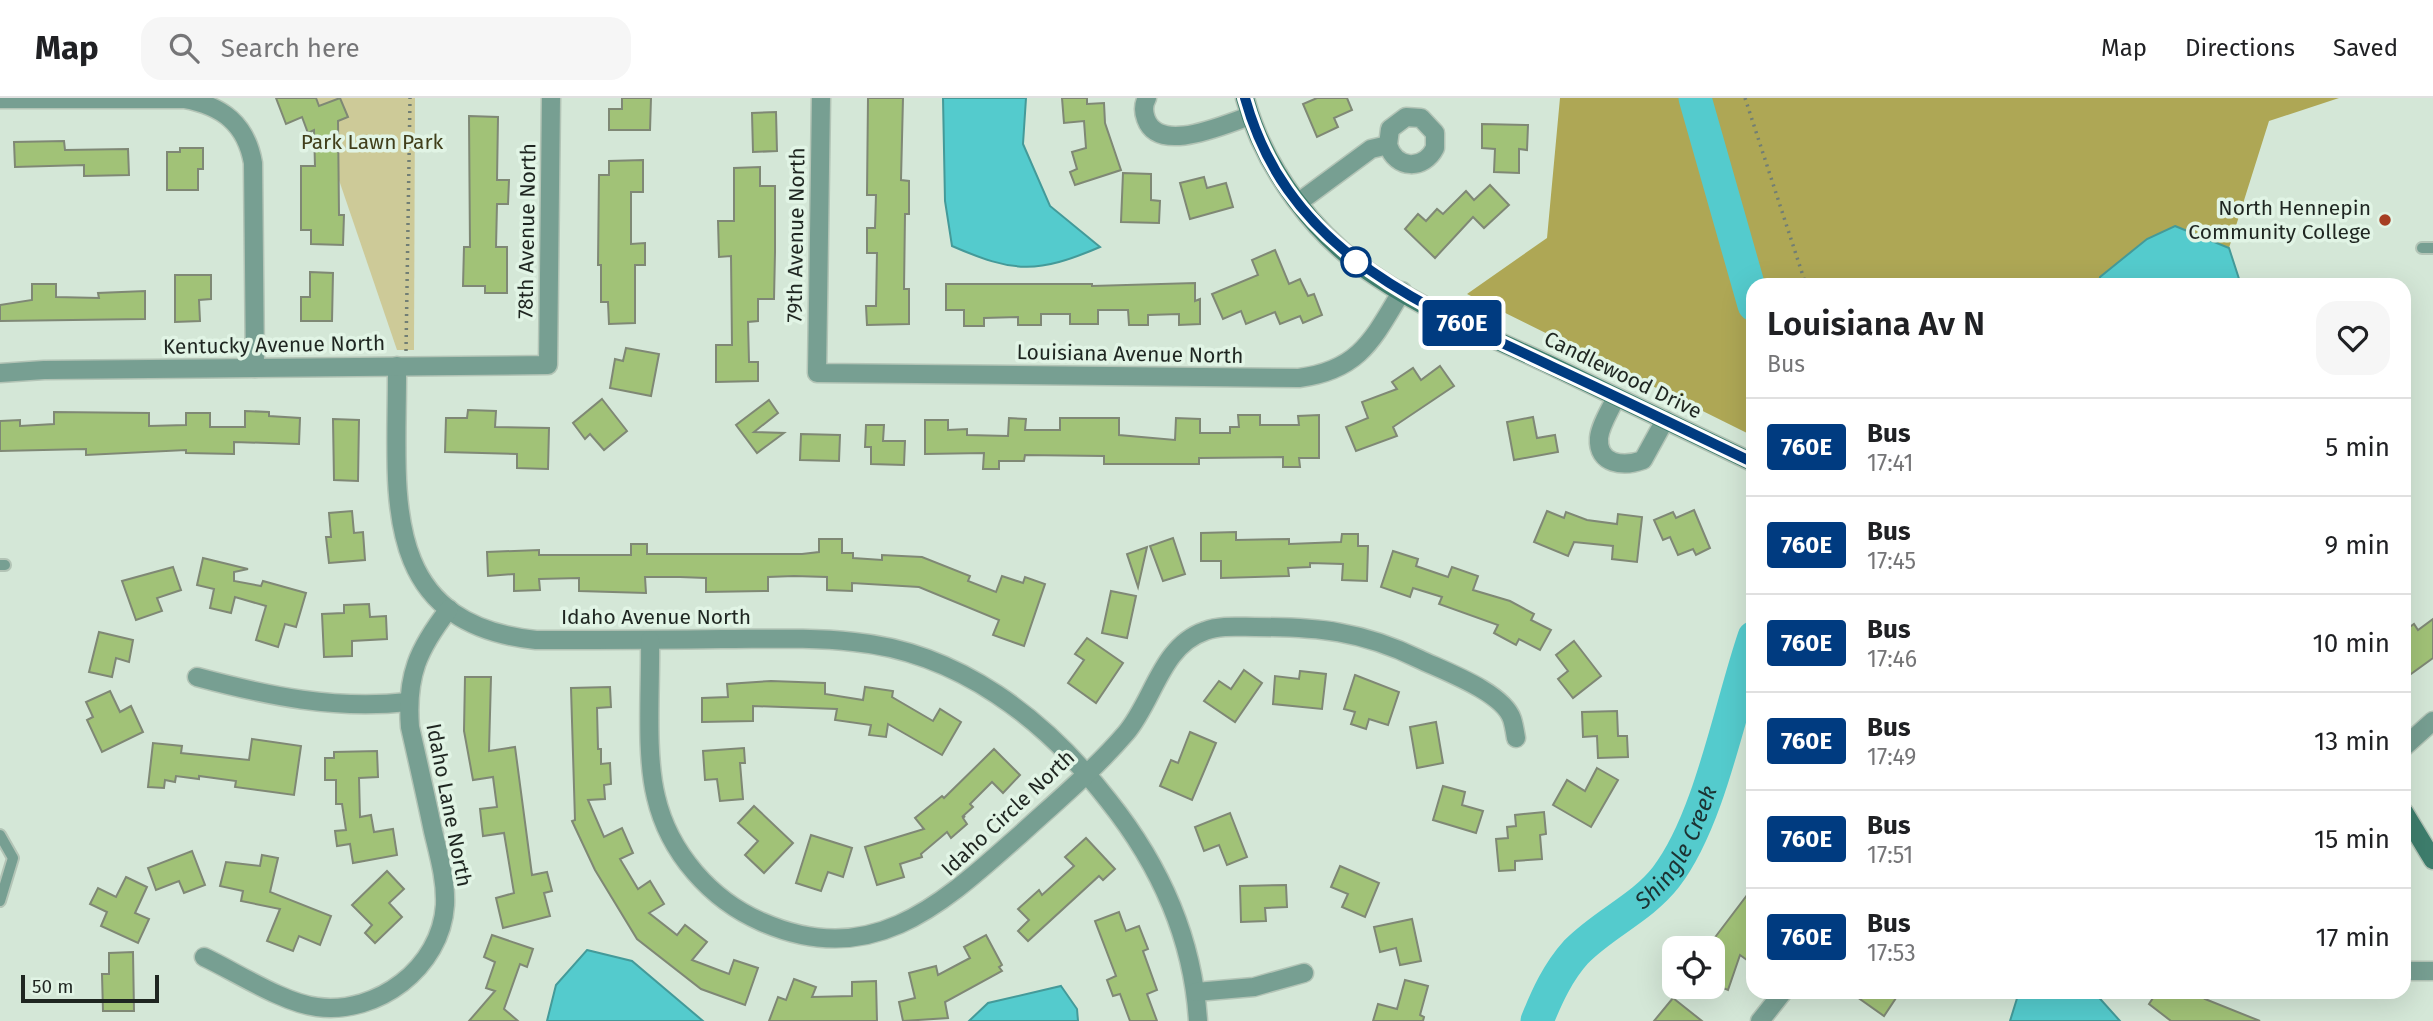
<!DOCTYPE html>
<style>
:root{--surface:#fff;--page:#f6f6f6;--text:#202124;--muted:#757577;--line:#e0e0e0}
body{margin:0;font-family:"Fira Sans",sans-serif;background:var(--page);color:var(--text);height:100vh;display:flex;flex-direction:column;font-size:26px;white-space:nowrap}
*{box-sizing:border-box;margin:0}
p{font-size:23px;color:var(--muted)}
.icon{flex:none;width:38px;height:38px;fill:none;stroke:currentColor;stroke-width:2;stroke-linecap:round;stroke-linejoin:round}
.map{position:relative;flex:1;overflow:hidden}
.side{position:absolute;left:1746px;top:180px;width:665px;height:721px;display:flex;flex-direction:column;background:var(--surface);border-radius:21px;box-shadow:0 7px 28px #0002}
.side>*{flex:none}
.badge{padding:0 14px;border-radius:5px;font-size:24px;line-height:46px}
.fabs{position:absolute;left:1662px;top:838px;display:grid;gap:14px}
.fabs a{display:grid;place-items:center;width:63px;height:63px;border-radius:14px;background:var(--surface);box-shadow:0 7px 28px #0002;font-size:35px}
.scale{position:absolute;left:21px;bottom:18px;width:138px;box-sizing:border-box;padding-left:7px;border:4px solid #1f2621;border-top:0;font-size:19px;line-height:24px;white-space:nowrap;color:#1f2621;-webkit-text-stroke:5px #e1f4e5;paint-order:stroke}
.map>.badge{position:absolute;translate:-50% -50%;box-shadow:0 0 0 4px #fff}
.round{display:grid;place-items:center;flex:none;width:74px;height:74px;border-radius:21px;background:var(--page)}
.head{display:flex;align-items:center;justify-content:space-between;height:119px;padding:0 21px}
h1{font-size:33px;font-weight:600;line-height:52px}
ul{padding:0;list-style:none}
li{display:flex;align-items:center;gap:21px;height:98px;padding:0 21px;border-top:2px solid var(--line)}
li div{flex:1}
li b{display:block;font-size:26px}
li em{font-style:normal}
li .badge{min-width:77px;font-weight:700;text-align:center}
header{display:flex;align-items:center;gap:42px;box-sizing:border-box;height:98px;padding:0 35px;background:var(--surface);border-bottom:2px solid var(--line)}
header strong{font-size:33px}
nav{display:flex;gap:38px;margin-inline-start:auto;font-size:24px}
.search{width:490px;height:63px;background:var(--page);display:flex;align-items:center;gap:18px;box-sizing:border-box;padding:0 24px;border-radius:21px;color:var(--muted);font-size:26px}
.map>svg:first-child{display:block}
</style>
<header>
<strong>Map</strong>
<div class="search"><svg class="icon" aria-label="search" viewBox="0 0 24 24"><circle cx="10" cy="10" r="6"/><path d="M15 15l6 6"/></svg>Search here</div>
<nav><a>Map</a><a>Directions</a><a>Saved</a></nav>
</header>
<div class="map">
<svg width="2433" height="923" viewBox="0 0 2433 923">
<rect width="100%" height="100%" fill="#d4e7d7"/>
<polygon fill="#cdca98" points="311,0 415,0 414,252 397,252"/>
<polygon fill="#aea755" points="1560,0 2339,0 2269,23 2229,150 2175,128 2147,141 2100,179 2099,187 1754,187 1753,338 1467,196 1547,140"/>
<g fill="#54cbcd" stroke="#449a99" stroke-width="2">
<path d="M 943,0 L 1026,0 L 1023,46 L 1050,108 L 1100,149 C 1037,176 1014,175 952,148 L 945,103 Z"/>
<polygon points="2175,128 2229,150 2241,187 2099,187 2100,179 2147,141"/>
<polygon points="587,852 632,863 703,923 547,923 556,887"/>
<polygon points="1061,888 1077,911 1078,923 969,923 988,905"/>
<polygon points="2019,894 2094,894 2120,923 2010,923"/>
</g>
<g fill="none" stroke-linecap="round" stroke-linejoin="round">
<g stroke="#54cbcd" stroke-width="33">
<polyline points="1695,0 1754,207"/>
<path id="s1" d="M 1537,923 C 1547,898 1558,874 1576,854 C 1603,826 1642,810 1666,779 C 1710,722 1730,609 1754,539"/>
</g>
</g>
<g fill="#a1c277" stroke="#7f8875" stroke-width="2">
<polygon points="276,0 316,0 319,8 340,0 348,19 338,23 339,117 344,117 343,147 311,146 311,132 301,132 301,68 315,68 314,32 308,35 302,19 286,26"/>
<polygon points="622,0 651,0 650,32 609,32 609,11 622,11"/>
<polygon points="868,0 903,0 901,82 909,83 909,116 905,116 904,191 909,191 909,226 867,227 866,208 876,208 877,155 867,155 867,130 875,130 876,97 867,97"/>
<polygon points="1062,0 1087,0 1087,6 1104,5 1105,25 1121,72 1075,87 1070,74 1077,71 1072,54 1086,50 1084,23 1064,25"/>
<polygon points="1317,0 1347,0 1352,12 1334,20 1338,29 1317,39 1303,6"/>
<polygon points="776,14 777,53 753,54 752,15"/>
<polygon points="469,18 498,19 497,82 509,82 508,106 497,106 496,149 507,149 507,195 485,195 485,188 463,188 464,149 470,149"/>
<polygon points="1482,26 1528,27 1527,52 1519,51 1519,75 1494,74 1495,51 1482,50"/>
<polygon points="64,43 65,52 128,51 129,77 84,78 84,67 15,69 14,44"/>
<polygon points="180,50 203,50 203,71 198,71 198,92 167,92 167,54 180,54"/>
<polygon points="643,62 643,94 631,94 631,146 645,145 645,167 635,167 635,225 609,226 608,204 601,204 601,167 598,167 599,77 609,77 609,63"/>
<polygon points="760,69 760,88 775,88 775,154 774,201 758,201 758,223 748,224 749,264 758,264 758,283 716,284 716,247 732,247 731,158 719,159 718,123 734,123 734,70"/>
<polygon points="1123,75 1151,76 1151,102 1160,103 1159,125 1121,124"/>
<polygon points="1204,79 1207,90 1226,85 1233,109 1190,121 1180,85"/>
<polygon points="1490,87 1509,107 1484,130 1473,119 1435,160 1405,131 1418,116 1426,123 1437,111 1443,116 1466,93 1474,102"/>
<polygon points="1275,152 1289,186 1300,181 1308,198 1314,196 1322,217 1303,225 1300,218 1280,226 1275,214 1246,226 1241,213 1223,221 1212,196 1258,177 1252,162"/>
<polygon points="310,174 333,175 332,223 301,223 301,199 310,199"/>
<polygon points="175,177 211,177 211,201 199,202 200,223 175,224"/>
<polygon points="1195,185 1195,203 1200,201 1200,226 1179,227 1179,216 1148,217 1148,227 1129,227 1128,212 1098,212 1098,226 1070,226 1070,216 1041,216 1041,227 1018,227 1018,219 984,220 984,228 964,228 964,212 946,212 946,186 1092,186 1092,188"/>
<polygon points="32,186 56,186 56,199 99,200 98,195 145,193 145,221 0,223 0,207 32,202"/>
<polygon points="626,250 659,256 651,298 610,290 615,261 623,263"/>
<polygon points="1440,268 1454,288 1393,329 1397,338 1356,353 1346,329 1368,320 1362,304 1397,291 1392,284 1413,270 1421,282"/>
<polygon points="602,301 627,333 604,352 590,336 585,341 573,325"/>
<polygon points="769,302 778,315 754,334 784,335 757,355 736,327"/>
<polygon points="468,312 496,313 495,329 549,330 548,371 517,370 517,356 445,354 446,320 467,320"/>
<polygon points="245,313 269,314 269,318 300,320 299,346 234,344 234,356 186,355 186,352 86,357 86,351 0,353 0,323 20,322 20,328 54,326 54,314 149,315 149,328 186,327 186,315 210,315 210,329 245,329"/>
<polygon points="1238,317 1260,317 1260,327 1299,327 1298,318 1319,317 1319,360 1299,360 1300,369 1283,369 1283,359 1199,360 1199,366 1104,366 1104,358 1025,357 1024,363 999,363 999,371 983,371 984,355 925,356 925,322 948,322 948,332 967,331 967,337 1008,338 1009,320 1026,321 1025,332 1060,332 1060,320 1119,320 1119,337 1175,342 1176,320 1200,321 1200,335 1230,335 1230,329 1239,329"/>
<polygon points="1533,319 1537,340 1555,337 1558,354 1514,362 1507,324"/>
<polygon points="333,321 359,322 358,383 334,382"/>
<polygon points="866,327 884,327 883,343 905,343 904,367 871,366 871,349 865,349"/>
<polygon points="801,336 840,337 839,363 800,362"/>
<polygon points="1694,412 1710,450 1696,457 1693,451 1678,457 1670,439 1663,442 1654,422 1673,414 1676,420"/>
<polygon points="352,413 354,435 363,434 365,462 329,465 326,439 331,439 329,415"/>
<polygon points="1547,413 1564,420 1566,414 1587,422 1617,426 1618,416 1642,419 1637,464 1612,461 1613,448 1574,444 1568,458 1534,444"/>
<polygon points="1236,434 1236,442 1289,441 1289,446 1341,444 1342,436 1358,436 1358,448 1368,448 1367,483 1342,482 1343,466 1310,465 1310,469 1288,470 1289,478 1221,480 1221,463 1201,463 1201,435"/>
<polygon points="1173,440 1185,476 1163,483 1150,448"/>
<polygon points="819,441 842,441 842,455 853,455 853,460 882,462 882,457 922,459 970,478 968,483 996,494 1002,478 1023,485 1025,479 1045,486 1024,548 993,537 999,522 919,489 852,485 852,493 827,492 827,479 794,478 768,479 768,493 706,494 706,480 680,479 645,479 646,495 579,493 579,480 539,481 540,492 514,493 514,476 488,478 487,454 539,452 539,457 631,457 631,446 647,446 647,456 802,456 819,454"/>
<polygon points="1147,449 1138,489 1127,456"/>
<polygon points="1393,453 1418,461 1416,468 1448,479 1452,469 1478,478 1473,492 1510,503 1534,516 1531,522 1551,532 1540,552 1519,541 1516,547 1494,535 1498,527 1439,506 1442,499 1413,490 1410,499 1381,489"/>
<polygon points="203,460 248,471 234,474 234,483 261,488 263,483 306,495 296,529 285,526 278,549 256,542 266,508 235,499 231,515 210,510 214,491 197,487"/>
<polygon points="173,469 181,492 157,500 162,513 136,522 122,483"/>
<polygon points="1111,493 1136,498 1127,540 1102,535"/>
<polygon points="369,506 370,519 386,518 387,541 352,543 352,558 324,559 322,516 344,515 344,507"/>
<polygon points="2433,521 2433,560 2404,581 2404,533 2414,526 2418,532"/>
<polygon points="99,534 133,542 129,564 116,560 112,579 89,574"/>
<polygon points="1087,540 1123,565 1096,605 1068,585 1084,562 1075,556"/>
<polygon points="1574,543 1601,578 1573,600 1558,581 1568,573 1556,557"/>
<polygon points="1244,572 1262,585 1235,624 1204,603 1219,583 1231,591"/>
<polygon points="1300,573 1326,576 1322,611 1273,606 1275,578 1299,581"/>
<polygon points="1355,577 1399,594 1388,627 1369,621 1366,631 1351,626 1355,614 1344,611"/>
<polygon points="465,579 491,579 489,653 515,649 532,777 547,774 552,793 544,795 550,818 503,830 496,800 514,795 504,735 483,738 480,711 497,709 493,679 473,682 464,633"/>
<polygon points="771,583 825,585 825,596 863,602 865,589 893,593 892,599 933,623 940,611 961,624 942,657 888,626 886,639 869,637 871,627 835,622 837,611 753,608 753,623 702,624 702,600 728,599 727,586"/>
<polygon points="610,589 611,609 597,610 598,651 601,651 601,666 610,665 611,686 604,687 605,701 588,702 604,739 622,730 633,755 620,761 638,791 650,783 664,806 649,815 677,837 685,827 707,844 692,862 729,876 734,862 758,870 745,907 701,891 637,841 595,772 572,723 575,722 571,590"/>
<polygon points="110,593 120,614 131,608 143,634 102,654 87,622 93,619 86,604"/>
<polygon points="1617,613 1618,638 1627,638 1628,659 1598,660 1597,638 1583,639 1582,614"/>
<polygon points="1436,624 1443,665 1417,670 1410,629"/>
<polygon points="1190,634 1216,645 1192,702 1160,688 1171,662 1178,665"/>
<polygon points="252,641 301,648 294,697 235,689 236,683 199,678 199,681 176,678 175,684 165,682 164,690 148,689 153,645 182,648 181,655 249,662"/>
<polygon points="744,650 745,665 740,665 743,701 720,703 717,681 705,682 703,653"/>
<polygon points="994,651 1020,677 1003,695 992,684 970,706 973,709 962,719 965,718 963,720 967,726 951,740 947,734 921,756 922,759 900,766 904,779 877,787 865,749 924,731 915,720 942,698 944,700"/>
<polygon points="377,653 378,679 359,680 360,719 371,717 374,734 393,731 397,757 353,765 350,746 337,748 335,733 346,732 342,706 336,706 336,682 325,682 325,660 334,660 334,654"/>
<polygon points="1597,670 1618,682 1591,729 1553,707 1567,682 1585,693"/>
<polygon points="1443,688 1465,694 1462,707 1483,713 1476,735 1433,722"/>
<polygon points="754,708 793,745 764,775 745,757 758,743 738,725"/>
<polygon points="1544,714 1546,736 1540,737 1542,761 1515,763 1515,772 1499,773 1496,741 1508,740 1507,729 1516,728 1515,717"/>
<polygon points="1230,715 1247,759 1227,767 1219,747 1204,753 1195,729"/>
<polygon points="811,737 852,750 843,779 828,774 821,793 796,785"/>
<polygon points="1086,740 1115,771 1103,782 1099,778 1028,843 1018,833 1029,822 1018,811 1039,792 1042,797 1074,768 1065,759"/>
<polygon points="192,753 205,787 184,795 179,783 156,792 148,770"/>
<polygon points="262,757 278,760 270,794 331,818 320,847 299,838 293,853 267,843 280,811 241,803 243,793 220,788 226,764 260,768"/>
<polygon points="1340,768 1379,785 1365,819 1342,809 1348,796 1331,789"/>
<polygon points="387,773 404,791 389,805 402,819 375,845 365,835 372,827 352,807"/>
<polygon points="126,779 147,789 135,815 149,821 138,845 101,828 107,814 90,806 98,790 116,799"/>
<polygon points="1286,787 1287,809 1265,810 1266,823 1241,824 1240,788"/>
<polygon points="1754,788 1754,867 1740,857 1728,892 1713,886 1713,842"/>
<polygon points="1119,814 1126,833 1139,828 1148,851 1143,853 1157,892 1147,896 1157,923 1130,923 1120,896 1113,898 1107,882 1116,878 1095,823"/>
<polygon points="1412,821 1421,863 1400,867 1396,850 1380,854 1374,829"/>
<polygon points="492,837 533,851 527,869 520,866 504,911 518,923 469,923 495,893 486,890 495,864 484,859"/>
<polygon points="986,837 1002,867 999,869 1002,873 945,904 948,920 903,923 899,904 915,900 909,875 936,868 938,877 970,860 964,849"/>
<polygon points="133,854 134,913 103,913 102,876 109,876 109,855"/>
<polygon points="794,881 816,889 812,899 852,898 852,884 876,883 877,923 769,923 778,899 786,902"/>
<polygon points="1405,882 1428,888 1420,917 1424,919 1423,923 1373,923 1378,906 1397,911"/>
<polygon points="1850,894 1900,894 1884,918"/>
<polygon points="2157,894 2210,894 2205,901 2260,923 2171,923 2149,906"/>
<polygon points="1673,900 1702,923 1654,923"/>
</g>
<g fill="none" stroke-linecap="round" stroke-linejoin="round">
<g stroke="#b3c4b6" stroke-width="14">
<g id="lane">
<polyline points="2422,150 2433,150"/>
<polyline points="0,467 5,467"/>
<polyline points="0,737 13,760 0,803"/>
</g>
</g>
<g stroke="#b3c4b6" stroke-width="21">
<g id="street">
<path d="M 821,0 L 817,275 L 1299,280 C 1360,272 1373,241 1402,193"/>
<path d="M 1147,0 C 1143,7 1143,13 1146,21 C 1159,57 1225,26 1250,18"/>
<path d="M 0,1 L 184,1 C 223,8 246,26 253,65 L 255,270"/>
<path d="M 1299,104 L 1371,51 L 1388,47 C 1396,72 1424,72 1435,50 L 1435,35 L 1421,20 L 1406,19 L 1390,31 L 1388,47"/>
<path d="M 397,268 C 398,391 374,525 536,542 C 598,542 660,542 722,541 C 766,541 810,539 854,544 C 959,554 1045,621 1108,702 C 1160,767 1193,839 1198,923"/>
<polyline points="0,275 44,272 548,267 551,0"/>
<path d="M 1616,299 C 1611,311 1600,327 1599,340 C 1597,367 1624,369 1643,362 L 1665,322"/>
<path d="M 650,542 C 651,589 645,655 656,699 C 669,755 711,802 762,824 C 874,873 944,804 1022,735 C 1057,703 1095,671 1126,635 C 1154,602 1161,548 1205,533 C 1220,527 1239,529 1255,529 C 1318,529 1362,533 1419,561 C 1444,573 1503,594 1512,621 C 1514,627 1515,634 1516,640"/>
<path d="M 197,579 C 268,598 335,612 408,604"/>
<polyline points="2404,649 2433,623"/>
<path d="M 204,859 C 236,874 283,905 317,909 C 377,917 441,870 445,807 C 446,782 439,758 433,733 C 426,699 418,664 410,629 C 406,578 418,551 449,511"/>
<polyline points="2404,873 2433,873"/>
<polyline points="1196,894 1254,889 1304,875"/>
<polyline points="1760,923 1783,894"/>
</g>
</g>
<g stroke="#b3c4b6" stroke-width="21">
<g id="secondary">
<path d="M 1245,0 C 1264,71 1316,140 1378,180 C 1430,215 1491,239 1548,266 C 1617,299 1685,332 1754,365"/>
<polyline points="2404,714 2433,762"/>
</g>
</g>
<g stroke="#717e74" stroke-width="3.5" stroke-dasharray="2 5" stroke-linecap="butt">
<polyline points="1745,0 1806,187"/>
<polyline points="406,253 410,0"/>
</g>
<use href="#lane" stroke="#779f92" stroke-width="10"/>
<use href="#street" stroke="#779f92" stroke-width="18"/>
<use href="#secondary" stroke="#3e7e6d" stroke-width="18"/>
</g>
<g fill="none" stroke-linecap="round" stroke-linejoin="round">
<g stroke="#fff" stroke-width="16">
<path id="line" d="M 1245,0 C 1288,155 1421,206 1553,269 C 1620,300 1687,333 1754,365"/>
</g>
<use href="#line" stroke="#003b80" stroke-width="10"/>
</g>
<circle fill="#a63e22" stroke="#e1f4e5" stroke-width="2.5" cx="2385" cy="122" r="7"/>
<circle fill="#fff" stroke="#003b80" stroke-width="3.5" cx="1356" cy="164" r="14"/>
<g text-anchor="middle" stroke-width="7" stroke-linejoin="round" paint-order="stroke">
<g font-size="21" fill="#413f1b" stroke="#e1f4e5">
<text x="372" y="51">Park Lawn Park</text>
</g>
<g font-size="21" fill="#1f2621" stroke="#e1f4e5" text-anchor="end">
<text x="2371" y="117">North Hennepin<tspan x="2371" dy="24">Community College</tspan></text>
</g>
<g font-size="21" fill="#1f2621" stroke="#e1f4e5">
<text transform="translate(527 133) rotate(-89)" y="7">78th Avenue North</text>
<text transform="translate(796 137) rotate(-89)" y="7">79th Avenue North</text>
<text transform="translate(274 247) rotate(-1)" y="7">Kentucky Avenue North</text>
<text transform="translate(1130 256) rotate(1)" y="7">Louisiana Avenue North</text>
<text transform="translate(1623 277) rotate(26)" y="7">Candlewood Drive</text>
<text x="656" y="526">Idaho Avenue North</text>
<text transform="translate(449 707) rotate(79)" y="7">Idaho Lane North</text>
<text transform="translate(1008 715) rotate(-43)" y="7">Idaho Circle North</text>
</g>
<g font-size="23" font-style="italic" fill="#1c3232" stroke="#e1f4e5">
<text dy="8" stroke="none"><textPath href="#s1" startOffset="228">Shingle Creek</textPath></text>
</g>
</g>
</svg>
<div class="fabs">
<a><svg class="icon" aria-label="locate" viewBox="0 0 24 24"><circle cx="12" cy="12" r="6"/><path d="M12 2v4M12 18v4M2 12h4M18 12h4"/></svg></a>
</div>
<div class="scale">50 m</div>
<b class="badge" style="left:1462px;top:225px;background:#003b80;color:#fff">760E</b>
<section class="side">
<div class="head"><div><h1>Louisiana Av N</h1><p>Bus</p></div><a class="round"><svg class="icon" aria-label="heart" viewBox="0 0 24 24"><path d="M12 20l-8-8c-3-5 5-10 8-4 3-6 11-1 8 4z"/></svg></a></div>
<ul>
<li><span class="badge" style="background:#003b80;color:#fff">760E</span><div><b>Bus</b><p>17:41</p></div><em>5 min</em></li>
<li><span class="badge" style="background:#003b80;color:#fff">760E</span><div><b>Bus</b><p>17:45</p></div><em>9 min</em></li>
<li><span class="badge" style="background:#003b80;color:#fff">760E</span><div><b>Bus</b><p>17:46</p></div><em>10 min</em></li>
<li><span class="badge" style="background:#003b80;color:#fff">760E</span><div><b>Bus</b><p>17:49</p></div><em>13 min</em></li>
<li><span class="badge" style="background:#003b80;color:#fff">760E</span><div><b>Bus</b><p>17:51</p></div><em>15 min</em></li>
<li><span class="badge" style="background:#003b80;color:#fff">760E</span><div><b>Bus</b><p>17:53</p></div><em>17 min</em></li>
</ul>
</section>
</div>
